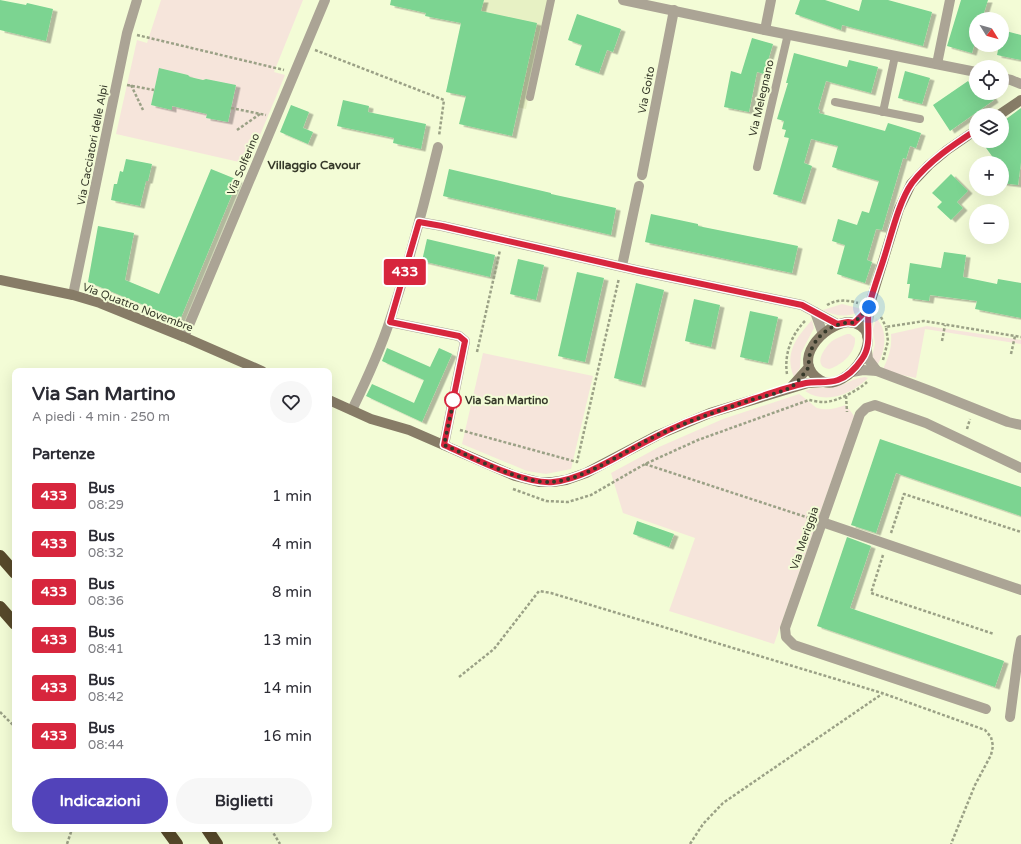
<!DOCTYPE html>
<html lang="it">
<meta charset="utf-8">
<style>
:root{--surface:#fff;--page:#f7f7f7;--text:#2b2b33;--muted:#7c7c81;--accent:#5243ba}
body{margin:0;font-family:"Varela Round",sans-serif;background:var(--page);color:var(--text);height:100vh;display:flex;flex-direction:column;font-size:15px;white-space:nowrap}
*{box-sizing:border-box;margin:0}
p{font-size:13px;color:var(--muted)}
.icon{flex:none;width:22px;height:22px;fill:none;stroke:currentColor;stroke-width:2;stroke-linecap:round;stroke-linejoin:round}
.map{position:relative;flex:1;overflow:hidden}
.details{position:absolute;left:12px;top:368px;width:320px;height:464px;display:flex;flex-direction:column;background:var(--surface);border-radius:8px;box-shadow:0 4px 16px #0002}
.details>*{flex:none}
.badge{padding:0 8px;border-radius:3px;font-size:14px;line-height:26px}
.needle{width:26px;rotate:127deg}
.fabs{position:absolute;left:969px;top:12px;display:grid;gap:8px}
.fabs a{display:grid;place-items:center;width:40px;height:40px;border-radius:50%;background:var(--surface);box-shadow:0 4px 16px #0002;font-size:20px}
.you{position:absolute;width:20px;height:20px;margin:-10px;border:3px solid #fff;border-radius:50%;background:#1a73e8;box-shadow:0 0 0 6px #1a73e833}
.map>.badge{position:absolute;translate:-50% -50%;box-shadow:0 0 0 2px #fff}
h2{padding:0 20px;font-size:15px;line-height:36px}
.round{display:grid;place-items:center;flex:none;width:42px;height:42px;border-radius:21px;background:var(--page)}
.head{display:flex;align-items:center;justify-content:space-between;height:68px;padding:0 20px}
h1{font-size:19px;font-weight:700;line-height:30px}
.cta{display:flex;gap:8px;margin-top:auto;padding:8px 20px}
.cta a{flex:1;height:46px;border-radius:24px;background:var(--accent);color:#fff;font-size:16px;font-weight:700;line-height:46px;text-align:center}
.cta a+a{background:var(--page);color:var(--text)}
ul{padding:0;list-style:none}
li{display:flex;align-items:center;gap:12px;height:48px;padding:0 20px}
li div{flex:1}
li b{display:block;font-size:15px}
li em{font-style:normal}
li .badge{min-width:44px;font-weight:700;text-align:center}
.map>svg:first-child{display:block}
</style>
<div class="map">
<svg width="1021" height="844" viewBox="0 0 1021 844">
<defs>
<filter id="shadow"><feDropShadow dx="4.5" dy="2.5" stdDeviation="0" flood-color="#0004"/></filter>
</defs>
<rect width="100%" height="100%" fill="#f3fcd6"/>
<polygon fill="#e7f1c4" points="467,0 549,0 526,109 446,92"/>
<g fill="#f6e5db" fill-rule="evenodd">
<path d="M 161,0 L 303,0 L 274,72 L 285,75 L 248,164 L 116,134 L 137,40 L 147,43 ZM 159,69 L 188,75 L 190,77 L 203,80 L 206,79 L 236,86 L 228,122 L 207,118 L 207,114 L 173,106 L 171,110 L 151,105 Z"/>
<path d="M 842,304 L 862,309 C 852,318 835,317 823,310 Z"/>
<path d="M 876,318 C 889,331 885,352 877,366 L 872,356 L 875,344 L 873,330 Z"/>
<path d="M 812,320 L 814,328 L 801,353 L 800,368 L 794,377 C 784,353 796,338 812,320 Z"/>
<path d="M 927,326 L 1021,340 L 1021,344 L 925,329 L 916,378 L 893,373 L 883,369 C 889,357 892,347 891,334 Z"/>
<path d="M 847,334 L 850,334 L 855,338 C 856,353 842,365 829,369 C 812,366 824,348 832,341 C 836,338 842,336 847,334 Z"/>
<polygon points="483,353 593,376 571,469 546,474 527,471 462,444"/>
<path d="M 865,377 L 868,378 C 852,394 826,405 805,391 C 816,385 823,389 834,387 C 845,385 853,378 865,377 Z"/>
<path d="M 799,394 C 803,396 815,407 817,408 C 827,411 837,408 846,405 L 854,416 L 774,644 L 669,611 L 695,538 L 623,513 L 611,473 L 659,447 L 723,419 Z"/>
</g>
<g fill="#7bd491" filter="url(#shadow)">
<polygon points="0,0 26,5 27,3 53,9 46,41 0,30"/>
<polygon points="391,0 484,0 481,11 537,23 512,136 459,124 466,96 446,92 461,23 425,16 426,13 390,5"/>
<polygon points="800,0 825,0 859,11 862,0 888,0 932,12 923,46 842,25 841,30 795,14"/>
<polygon points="961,0 988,0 982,19 976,19 976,39 972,53 947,46"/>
<polygon points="577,14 621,29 613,52 607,50 599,73 575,65 582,45 568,40"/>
<polygon points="1002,30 1021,35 1021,60 997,55 999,45 1002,45"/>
<polygon points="752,38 773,44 764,74 757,72 749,112 724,107 731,71 741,74"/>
<polygon points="794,53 847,67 849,60 878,67 871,93 826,81 818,109 820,110 819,113 885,131 888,123 921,133 916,148 910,146 906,159 903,158 882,230 876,229 867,260 872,262 865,283 837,274 845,245 832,241 838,219 857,225 862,211 869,213 879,181 832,167 838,146 811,139 804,163 812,166 801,202 773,194 789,138 784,137 786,130 782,129 784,121 777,119 788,83 786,83"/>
<polygon points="159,68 188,75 190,77 203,80 206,79 236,85 228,122 206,118 207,114 172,106 172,110 151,105"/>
<polygon points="905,71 930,78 922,104 898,98"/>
<polygon points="968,81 976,93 990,93 994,100 950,131 933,105"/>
<polygon points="343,100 369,106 368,112 426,124 421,149 393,143 394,138 337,126"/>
<polygon points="291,105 309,112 303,128 313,132 308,144 280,132"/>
<polygon points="1021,108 1021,162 1018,185 1002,183 1002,163 997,163 981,141 1002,141 1002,122"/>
<polygon points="126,159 152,164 148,181 146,181 140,206 111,200 114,184 117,184 120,171 123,172"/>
<polygon points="211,169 238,180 180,320 88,282 98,226 134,233 125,280 159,294"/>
<polygon points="449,169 551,193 551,194 616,208 611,235 443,196"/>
<polygon points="951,174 968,191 957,202 963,208 951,220 937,207 942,202 932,193"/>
<polygon points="651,214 698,224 698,226 798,246 792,273 645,242"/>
<polygon points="427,239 495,255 490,277 422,261"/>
<polygon points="944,252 966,255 963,277 997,284 998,279 1021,283 1021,318 975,309 977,301 930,295 929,301 908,298 910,284 907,284 910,263 941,268"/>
<polygon points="518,259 544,265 536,300 510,294"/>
<polygon points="577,272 604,278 585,362 558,356"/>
<polygon points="636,283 664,290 641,385 614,378"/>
<polygon points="694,299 720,305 711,347 685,341"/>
<polygon points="750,311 778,317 768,363 740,357"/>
<polygon points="387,348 430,367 439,348 452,354 422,422 366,396 372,384 414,403 424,380 382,361"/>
<polygon points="880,439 1021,487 1021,516 896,473 876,533 851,525"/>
<polygon points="637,521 674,534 669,547 633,534"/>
<polygon points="847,537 871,546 850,608 1004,661 995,687 817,626"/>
</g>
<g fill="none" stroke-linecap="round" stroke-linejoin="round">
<g stroke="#9ba186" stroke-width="2.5" stroke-dasharray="3 2" stroke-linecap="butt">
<polyline points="137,35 284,70"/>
<polyline points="315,50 444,100 439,136"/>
<polyline points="127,85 154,90"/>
<polyline points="131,85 143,110"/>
<polyline points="231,108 266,115"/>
<polyline points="237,130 260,114"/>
<path d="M 827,305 C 837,299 848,300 858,303"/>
<polyline points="881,317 886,327"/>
<polyline points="942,341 945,325"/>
<polyline points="477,352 500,250"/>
<polyline points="1011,354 1015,336"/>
<polyline points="883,360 888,341 886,327 924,321 1021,337"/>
<path d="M 787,374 C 784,355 791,335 805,321"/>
<polyline points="846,396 847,412"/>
<polyline points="967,429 970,419"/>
<polyline points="460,430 577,462 619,278"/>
<polyline points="645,464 812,519"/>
<path d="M 513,489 L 546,501 L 568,502 L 591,495 L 645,464 L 698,440 L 809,400 C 814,401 820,402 825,402 C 836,402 859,390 867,382"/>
<polyline points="891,533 904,494 1021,532"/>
<polyline points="883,555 871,593 994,634"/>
<polyline points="459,677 494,649 539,591 551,593 882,693 985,730 991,737 993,746 991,755 975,785 951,844"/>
<polyline points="0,712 15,727"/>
<polyline points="271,829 280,844"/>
<polyline points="67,844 72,829"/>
<polyline points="690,844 703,824 723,803 882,694"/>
</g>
<g stroke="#aba495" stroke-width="8">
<polyline points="530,97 551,0"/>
<polyline points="835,102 920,119"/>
<polyline points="883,112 895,56"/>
<polyline points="757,167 788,34"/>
</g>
<g stroke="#aba495" stroke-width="10">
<polyline points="623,0 765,30 976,72"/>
<polyline points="765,30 771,0"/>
<polyline points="937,64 950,0"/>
<polyline points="1002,78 1011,80 1021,84"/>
<polyline points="642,175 674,10"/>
<polyline points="419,222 442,226 640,271 802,305 837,324"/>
<polyline points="622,266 639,186"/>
<polyline points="73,295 127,33 137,0"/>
<polyline points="815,312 823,334"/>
<polyline points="390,322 459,336 465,341 444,445"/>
<polyline points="184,337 325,0"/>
<polyline points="867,351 868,359 877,371"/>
<polyline points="852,372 863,370 877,371 933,392 1008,422 1021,425"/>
<path d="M 352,410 C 366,381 380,351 390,320 C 409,263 424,205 438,147"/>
<polyline points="822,522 1021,590"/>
<polyline points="986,709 794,645 786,637 785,628 860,414 866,408 875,405 926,423 1021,468"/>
<polyline points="1010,717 1018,656 1021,640"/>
</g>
<g stroke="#877c67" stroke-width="10">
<polyline points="999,115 1021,100"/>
<polyline points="0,280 73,295 100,303 184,337 262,371"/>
<path d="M 848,322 C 895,326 847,397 820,380 C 790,361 823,325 848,322 Z"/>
<polyline points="867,336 869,307 899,209 911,184 929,165 947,150 976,130"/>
<polyline points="792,386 809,367"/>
<polyline points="329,400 371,419 409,430 515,476 539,482 553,482 566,480 586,473 658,435 710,413 808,383 823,382"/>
</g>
<g stroke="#57492a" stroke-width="12">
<polyline points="0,556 15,573"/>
<polyline points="0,607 15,624"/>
<polyline points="166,829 177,844"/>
<polyline points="207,829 217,844"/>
</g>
</g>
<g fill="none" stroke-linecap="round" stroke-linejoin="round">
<g stroke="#fff" stroke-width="9">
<path id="line" d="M 864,313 L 854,323 L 848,322 L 837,324 L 802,305 L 640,271 L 442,226 L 419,222 L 390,322 L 459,336 L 465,341 L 444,445 C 472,457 525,485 553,482 C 584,479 621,454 649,440 C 673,427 700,416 726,408 C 752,400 779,389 806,383 C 816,381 827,384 838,380 C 849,376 856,368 862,359 C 873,344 866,324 869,306 C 873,290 879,274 884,258 C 891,236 899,201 912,183 C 929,161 953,145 976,130"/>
</g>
<use href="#line" stroke="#d7263d" stroke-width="6"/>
<path stroke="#36392a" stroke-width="4" stroke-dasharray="0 7.2" d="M 453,400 L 454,399 L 444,445 C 472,457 523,484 552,482 C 585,480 629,448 660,434 C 689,421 720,410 751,400 C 761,397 783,392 791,387 C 798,383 804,373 809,367 C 806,342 831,320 854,323 L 869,307"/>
</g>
<circle fill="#fff" stroke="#d7263d" stroke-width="2" cx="453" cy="400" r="8"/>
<g text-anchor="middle" stroke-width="4" stroke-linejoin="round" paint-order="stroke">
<g font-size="11" fill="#36392a" stroke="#f3fcd6">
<text transform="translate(646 90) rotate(-79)" y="4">Via Goito</text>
<text transform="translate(761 98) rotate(-77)" y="4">Via Melegnano</text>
<text transform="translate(92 145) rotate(-79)" y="4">Via Cacciatori delle Alpi</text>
<text transform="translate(243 164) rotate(-67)" y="4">Via Solferino</text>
<text transform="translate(138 307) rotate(21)" y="4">Via Quattro Novembre</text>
<text transform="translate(804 538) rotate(-71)" y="4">Via Meriggia</text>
</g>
<g font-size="11" font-weight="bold" fill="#36392a" stroke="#f3fcd6" text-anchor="start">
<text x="465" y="404">Via San Martino</text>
</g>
<g font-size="12" font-weight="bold" fill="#36392a" stroke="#f3fcd6">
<text x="314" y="169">Villaggio Cavour</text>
</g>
</g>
</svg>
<div class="fabs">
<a><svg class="needle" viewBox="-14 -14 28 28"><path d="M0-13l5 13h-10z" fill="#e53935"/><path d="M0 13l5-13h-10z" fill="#7c7c81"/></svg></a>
<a><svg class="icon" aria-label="locate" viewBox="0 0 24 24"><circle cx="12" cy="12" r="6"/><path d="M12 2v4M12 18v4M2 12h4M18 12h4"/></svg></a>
<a><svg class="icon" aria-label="layers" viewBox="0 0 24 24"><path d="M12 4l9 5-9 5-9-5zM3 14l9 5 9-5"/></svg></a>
<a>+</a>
<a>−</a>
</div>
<div class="you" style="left:869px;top:307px"></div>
<b class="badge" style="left:405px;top:272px;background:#d7263d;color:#fff">433</b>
<section class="details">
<div class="head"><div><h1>Via San Martino</h1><p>A piedi · 4 min · 250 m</p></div><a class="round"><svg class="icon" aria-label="heart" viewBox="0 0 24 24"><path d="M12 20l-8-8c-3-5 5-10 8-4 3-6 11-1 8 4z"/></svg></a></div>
<h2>Partenze</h2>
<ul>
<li><span class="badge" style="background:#d7263d;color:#fff">433</span><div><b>Bus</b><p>08:29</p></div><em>1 min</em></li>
<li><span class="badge" style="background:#d7263d;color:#fff">433</span><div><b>Bus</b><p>08:32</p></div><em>4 min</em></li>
<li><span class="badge" style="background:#d7263d;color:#fff">433</span><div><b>Bus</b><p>08:36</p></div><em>8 min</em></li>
<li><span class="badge" style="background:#d7263d;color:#fff">433</span><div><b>Bus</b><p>08:41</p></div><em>13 min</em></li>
<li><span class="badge" style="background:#d7263d;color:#fff">433</span><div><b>Bus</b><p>08:42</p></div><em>14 min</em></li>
<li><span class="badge" style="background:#d7263d;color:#fff">433</span><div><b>Bus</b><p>08:44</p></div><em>16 min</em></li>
</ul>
<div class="cta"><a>Indicazioni</a><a>Biglietti</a></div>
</section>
</div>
